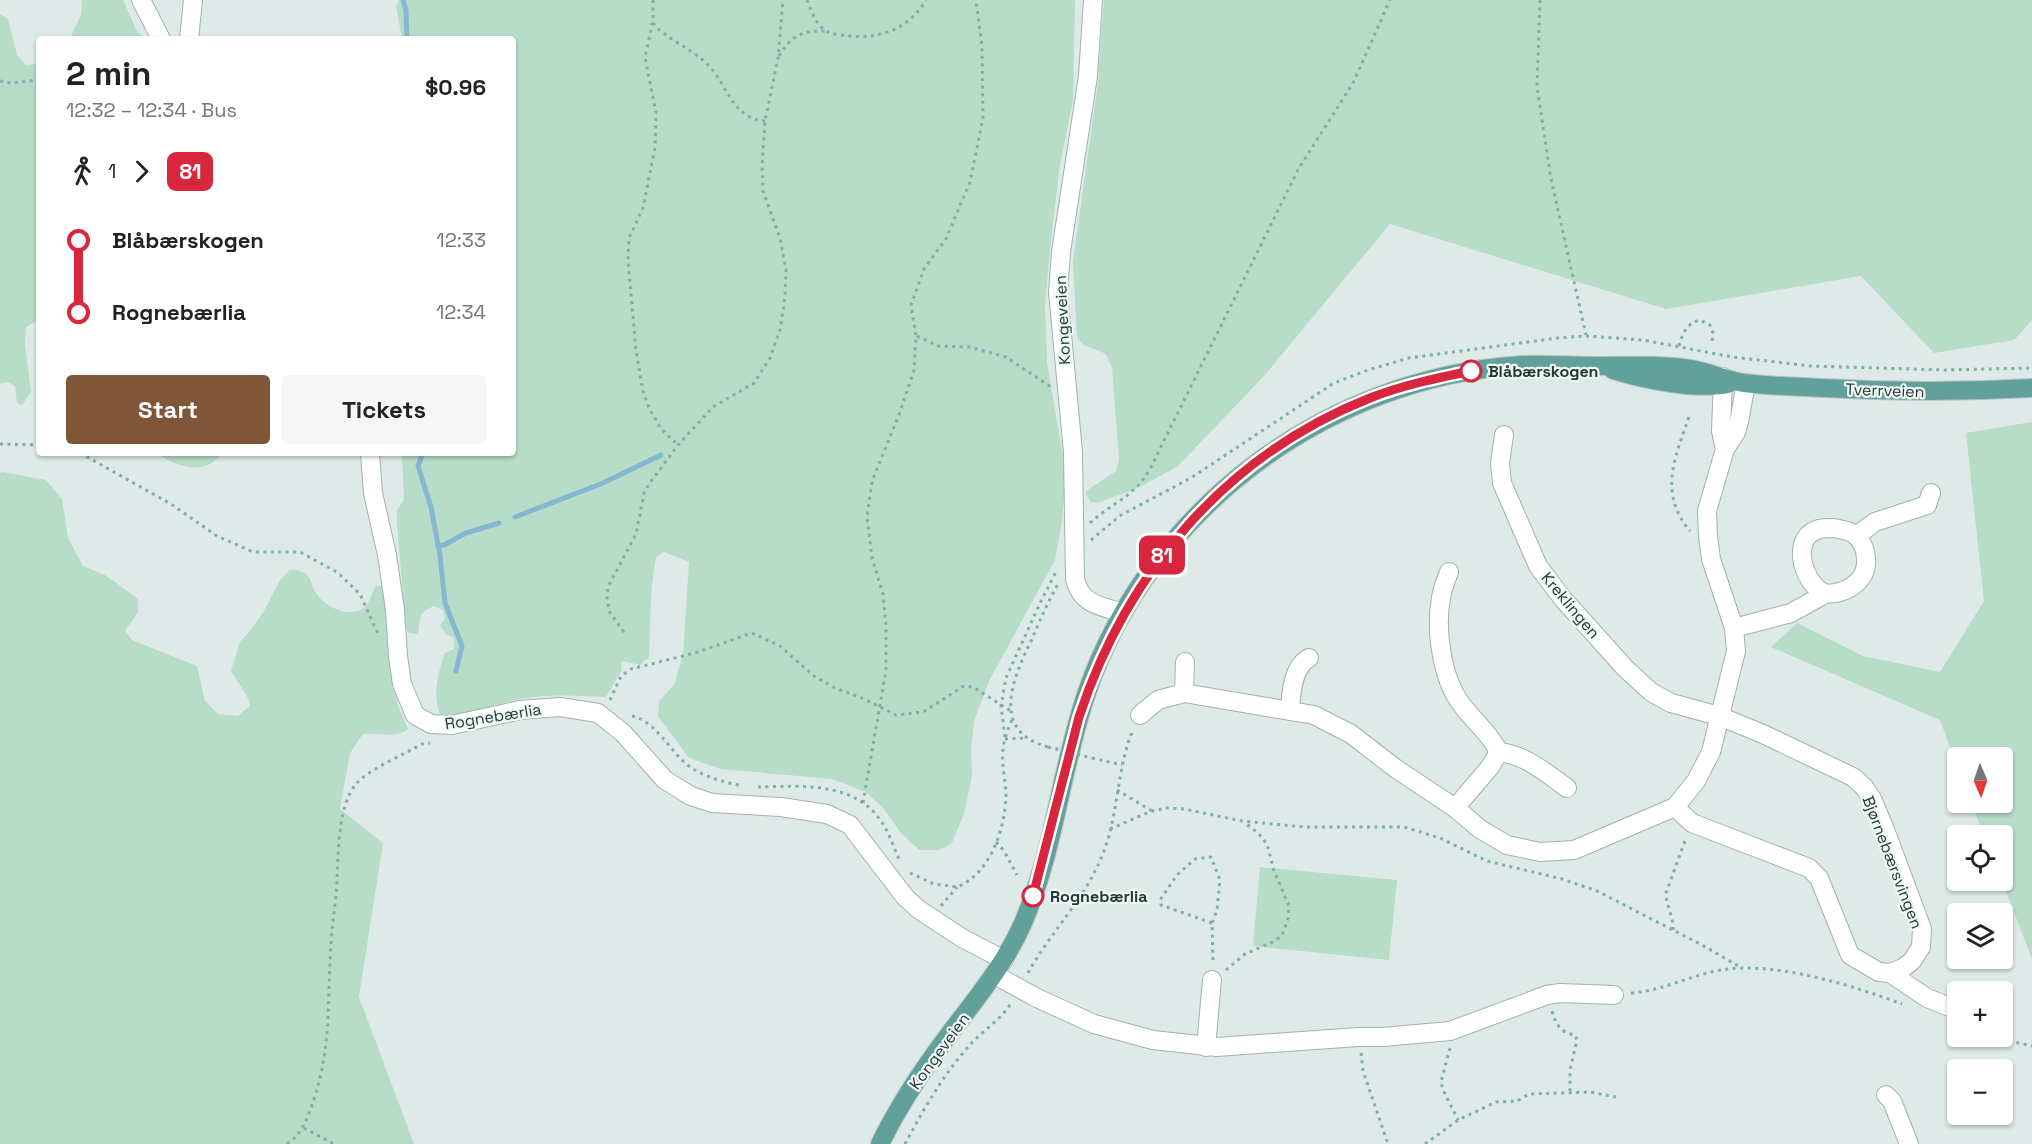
<!DOCTYPE html>
<meta charset="utf-8">
<style>
:root{--surface:#fff;--page:#f6f6f6;--text:#222;--muted:#767676;--accent:#805638}
body{margin:0;font-family:"Space Grotesk",sans-serif;background:var(--page);color:var(--text);height:100vh;display:flex;flex-direction:column;font-size:22px;white-space:nowrap}
*{box-sizing:border-box;margin:0}
p{font-size:20px;color:var(--muted)}
.icon{flex:none;width:33px;height:33px;fill:none;stroke:currentColor;stroke-width:2;stroke-linecap:round;stroke-linejoin:round}
.map{position:relative;flex:1;overflow:hidden}
.sheet{position:absolute;left:36px;top:36px;width:480px;height:420px;display:flex;flex-direction:column;background:var(--surface);border-radius:6px;box-shadow:0 2px 4px #0004}
.sheet>*{flex:none}
.badge{padding:0 12px;border-radius:9px;font-size:21px;line-height:39px}
.needle{width:39px;rotate:178deg}
.controls{position:absolute;left:1947px;top:747px;display:grid;gap:12px}
.controls a{display:grid;place-items:center;width:66px;height:66px;border-radius:6px;background:var(--surface);box-shadow:0 2px 4px #0004;font-size:30px}
.map>.badge{position:absolute;translate:-50% -50%;box-shadow:0 0 0 3px #fff}
.legs{display:flex;align-items:center;gap:9px;height:66px;padding:0 30px;font-size:20px}
.legs p{margin-inline-start:auto}
.summary{display:flex;align-items:center;justify-content:space-between;height:102px;padding:0 30px}
h1{font-size:33px;font-weight:800;line-height:45px}
.button{display:flex;gap:12px;margin-top:auto;padding:12px 30px}
.button a{flex:1;height:69px;border-radius:6px;background:var(--accent);color:#fff;font-size:24px;font-weight:800;line-height:69px;text-align:center}
.button a+a{background:var(--page);color:var(--text)}
ul{padding:0 30px;list-style:none}
li{display:flex;align-items:center;gap:21px;height:72px;font-size:22px}
li i{display:grid;place-items:center;width:9px;height:100%;margin:0 8px;background:currentColor}
li i::after{content:'';width:15px;height:15px;margin:-8px;border:4px solid;border-radius:50%;background:var(--surface)}
li p{margin-inline-start:auto}
li:first-child i{background:linear-gradient(#0000 50%,currentColor 0)}
li:last-child i{background:linear-gradient(currentColor 50%,#0000 0)}
.map>svg:first-child{display:block}
</style>
<div class="map">
<svg width="2032" height="1144" viewBox="0 0 2032 1144">
<rect width="100%" height="100%" fill="#deeae7"/>
<g fill="#b7dcc7">
<polygon points="82,0 123,0 136,29 144,39 70,39 81,14"/>
<path d="M 399,0 L 1075,0 L 1073,101 L 1060,165 L 1050,249 L 1045,306 L 1047,362 L 1066,474 L 1062,521 L 1055,560 L 989,681 L 974,721 L 971,750 L 972,776 L 964,814 L 952,843 L 939,850 L 919,850 L 900,832 L 884,809 L 866,792 L 832,779 L 721,769 L 689,758 L 658,716 L 659,701 L 674,685 L 683,655 L 689,562 L 664,552 L 656,557 C 649,591 651,625 649,659 L 644,660 L 641,665 L 622,661 L 621,672 L 606,697 C 582,696 558,694 535,697 C 506,700 479,710 452,719 L 442,717 C 431,699 438,672 445,653 L 454,649 L 454,638 L 446,634 L 440,626 L 445,618 L 443,610 L 434,606 C 417,613 421,618 418,634 L 409,633 L 406,629 L 397,524 L 397,510 L 404,500 L 402,453 L 513,453 L 513,39 L 402,39 L 396,6 Z"/>
<polygon points="1104,0 2032,0 2032,320 2014,340 1934,353 1861,276 1666,309 1390,224 1264,376 1178,466 1136,489 1100,502 1091,502 1086,495 1086,491 1116,471 1119,459 1112,368 1106,354 1084,345 1077,338 1073,262 1098,82"/>
<polygon points="0,14 8,19 17,55 26,65 39,64 39,320 26,327 25,344 31,392 22,405 17,403 15,386 8,382 0,384"/>
<polygon points="2032,422 2032,959 2002,881 2002,836 1984,835 1971,803 2002,802 2002,758 1958,758 1957,766 1940,720 1771,647 1797,623 1863,656 1940,672 1984,601 1966,433"/>
<path d="M 156,453 L 223,453 C 204,477 178,467 156,453 Z"/>
<path d="M 2,472 L 46,480 L 62,499 L 68,538 L 83,566 L 105,575 L 138,599 L 138,612 L 125,631 L 132,640 L 197,666 L 205,701 L 218,714 L 238,716 L 250,706 C 249,695 237,682 231,671 L 240,642 L 250,631 L 264,611 L 280,580 L 290,570 C 297,570 303,571 308,576 C 312,580 312,588 316,593 C 325,607 351,620 365,607 C 371,601 371,593 376,586 L 382,586 L 386,600 L 397,703 L 408,729 C 399,738 375,733 363,734 L 350,753 L 340,809 L 383,843 L 359,997 L 414,1144 L 0,1144 L 0,473 Z"/>
<polygon points="1260,867 1397,880 1389,960 1253,946"/>
</g>
<g fill="none" stroke-linecap="round" stroke-linejoin="round">
<g stroke="#85b8d0" stroke-width="5">
<polyline points="403,0 406,10 407,39"/>
<polyline points="423,453 418,466 431,507 440,555 445,603 462,646 456,671"/>
<polyline points="515,517 603,483 661,455"/>
<polyline points="438,545 444,545 466,533 499,523"/>
</g>
<g stroke="#a1b2af" stroke-width="20">
<g id="minor">
<polyline points="141,0 161,39"/>
<path d="M 1093,0 L 1088,76 L 1061,252 L 1058,292 L 1073,452 L 1075,579 C 1081,605 1101,606 1123,613"/>
<polyline points="189,39 193,0"/>
<polyline points="1723,377 1721,431 1725,449"/>
<polyline points="1504,435 1500,463 1502,483 1538,566 1563,599 1625,668 1651,692 1671,703 1719,716 1763,734 1853,777 1864,787 1872,799 1884,827 1922,929 1921,947 1912,961 1903,968 1890,973 1879,972 1850,955 1819,878 1809,868 1692,823 1675,807"/>
<polyline points="370,453 373,493 387,555 395,610 398,656 402,684 415,715 431,724 452,725 520,710 560,707 598,713 623,733 665,780 691,796 712,803 781,807 827,814 850,825 905,897 918,909 962,938 1004,960"/>
<path d="M 1833,528 C 1839,529 1847,530 1852,533 C 1858,536 1862,543 1864,548 C 1873,577 1852,593 1825,594 C 1821,592 1817,589 1814,585 C 1800,570 1794,536 1819,529 C 1823,528 1829,528 1833,528 Z"/>
<polyline points="1856,536 1875,522 1927,505 1931,493"/>
<path d="M 1449,572 C 1446,580 1442,589 1441,598 C 1435,630 1442,680 1462,705 C 1474,722 1490,733 1499,752 C 1526,755 1546,773 1567,788"/>
<polyline points="1734,628 1791,613 1825,594"/>
<polyline points="1184,693 1185,662"/>
<path d="M 1290,710 C 1291,693 1293,666 1309,658"/>
<polyline points="1140,715 1158,700 1184,693 1314,715 1351,734 1395,768 1455,808 1480,829 1507,845 1540,852 1574,850 1675,807 1696,781 1711,752 1736,651 1734,628 1711,559 1708,536 1707,511 1725,449 1736,432 1739,422 1746,383"/>
<polyline points="1455,808 1490,767 1499,752"/>
<polyline points="1890,973 1927,998 1950,1007"/>
<polyline points="995,975 1037,998 1094,1024 1153,1040 1217,1047 1358,1037 1383,1037 1450,1031 1547,995 1560,993 1614,995"/>
<polyline points="1206,1047 1212,980"/>
<polyline points="1886,1095 1892,1101 1909,1144"/>
</g>
</g>
<g stroke="#bcc4c3" stroke-width="20">
<g id="major">
<path d="M 1613,370 C 1644,380 1697,390 1728,384"/>
<path d="M 880,1144 C 895,1113 914,1083 934,1055 C 965,1011 1001,973 1023,923 C 1055,849 1061,767 1087,692 C 1151,507 1328,377 1522,365 C 1546,364 1570,366 1594,366 C 1627,366 1657,364 1690,369 C 1709,372 1726,380 1744,383 C 1770,386 1798,387 1824,388 C 1894,392 1962,392 2032,388"/>
</g>
</g>
<g stroke="#7eaea7" stroke-width="3" stroke-dasharray="3 4.5" stroke-linecap="butt">
<polyline points="653,0 653,21 645,57 656,113 655,148 643,208 629,238 628,260 636,350 643,392 649,408 661,429 678,445"/>
<path d="M 807,0 C 811,10 815,22 823,29 C 831,35 841,35 850,36 C 883,39 909,28 926,0"/>
<polyline points="1540,0 1537,87 1551,179 1586,335"/>
<path d="M 653,23 C 664,38 693,49 708,65 C 729,86 730,117 765,121"/>
<path d="M 779,56 C 790,37 802,30 825,31"/>
<polyline points="0,81 11,83 39,80"/>
<polyline points="917,336 938,346 969,347 1006,357 1051,387"/>
<path d="M 1679,346 C 1682,334 1687,323 1700,320 L 1710,325 L 1713,333 L 1712,342"/>
<path d="M 1689,417 C 1675,457 1658,493 1690,531"/>
<polyline points="0,444 39,445"/>
<polyline points="80,453 171,504 217,536 253,552 300,552 337,572 360,594 378,634"/>
<path d="M 1090,523 C 1113,502 1133,498 1150,469 L 1299,168 L 1353,83 L 1390,0"/>
<polyline points="1091,540 1121,515 1191,478 1334,383 1368,370 1409,358 1558,338 1586,336 1643,340 1732,357 1811,366 1945,370 2032,368"/>
<polyline points="624,632 610,613 607,599 608,587 636,534 644,493 649,484 678,445 713,407 754,383 770,358 780,330 785,297 786,270 780,238 763,191 762,167 765,121 778,58 783,0"/>
<polyline points="610,700 621,676 631,669 695,653 752,633 780,646 814,676 837,689 860,697 896,715 923,712 964,686 973,687 1011,711"/>
<path d="M 632,716 C 657,721 672,756 693,769 C 708,778 725,782 742,786"/>
<polyline points="1005,737 1001,706 1006,678 1041,601 1057,570"/>
<polyline points="1005,739 1026,738"/>
<path d="M 1048,747 C 989,731 1013,678 1032,639 C 1040,620 1048,602 1058,584"/>
<polyline points="1092,758 1122,765"/>
<path d="M 758,787 C 800,786 854,781 881,821 C 889,832 893,846 899,859"/>
<polyline points="1117,790 1152,811"/>
<polyline points="863,803 886,670 886,627 883,594 872,558 867,517 872,481 899,415 914,370 916,336 911,305 924,269 946,239 970,182 983,118 982,47 976,0"/>
<polyline points="1110,829 1152,811 1167,808 1184,809 1242,821 1304,827 1404,827 1440,838 1487,861 1562,879 1597,891 1702,945 1742,968"/>
<polyline points="996,842 1004,851 1017,875"/>
<path d="M 910,873 L 934,884 L 957,887 C 990,874 1005,829 1006,796 C 1006,780 1001,764 1003,749 C 1004,738 1009,727 1013,717"/>
<polyline points="941,906 957,887"/>
<polyline points="1212,923 1161,905 1160,900 1177,875 1195,859 1211,857 1220,880 1217,910 1212,923 1213,963"/>
<path d="M 1673,930 C 1674,917 1666,907 1666,893 L 1686,838"/>
<polyline points="1226,970 1245,954 1275,941 1282,935 1288,919 1289,906 1274,871 1267,844 1258,833 1244,822"/>
<path d="M 1028,973 C 1050,933 1084,900 1102,856 C 1119,816 1116,770 1133,730"/>
<path d="M 1631,993 C 1663,991 1690,975 1721,970 C 1775,961 1851,985 1902,1004"/>
<path d="M 1552,1011 C 1556,1025 1560,1032 1575,1035 L 1577,1040 L 1570,1070 L 1570,1091"/>
<polyline points="1987,1036 2032,1046"/>
<polyline points="1450,1048 1441,1082 1443,1090 1458,1120"/>
<polyline points="1361,1053 1363,1071 1388,1144"/>
<polyline points="304,1128 334,1144"/>
<path d="M 287,1144 C 302,1134 307,1119 313,1102 C 332,1047 327,1001 331,945 C 332,923 336,902 337,881 C 338,855 338,805 356,784 C 369,769 405,754 422,744 L 430,743"/>
<path d="M 905,1144 C 923,1110 943,1075 969,1046 C 982,1031 1001,1020 1011,1003"/>
<polyline points="1425,1144 1458,1120 1496,1102 1517,1101 1529,1094 1590,1092 1616,1097"/>
</g>
<use href="#minor" stroke="#fff" stroke-width="18"/>
<use href="#major" stroke="#62a09b" stroke-width="18"/>
<polyline stroke="#7eaea7" stroke-width="3" stroke-dasharray="3 4.5" stroke-linecap="butt" points="1048,747 1092,758"/>
</g>
<g fill="none" stroke-linecap="round" stroke-linejoin="round">
<g stroke="#fff" stroke-width="14">
<path id="line-1" d="M 1033,896 L 1079,717 C 1127,572 1226,455 1370,398 C 1403,385 1437,378 1471,371"/>
</g>
<use href="#line-1" stroke="#d7263d" stroke-width="9"/>
</g>
<g fill="#fff" stroke="#d7263d" stroke-width="3">
<circle cx="1471" cy="371" r="10"/>
<circle cx="1033" cy="896" r="10"/>
</g>
<g text-anchor="middle" stroke-width="4.5" stroke-linejoin="round" paint-order="stroke">
<g font-size="16" fill="#203a37" stroke="#eff7f4">
<text transform="translate(1062 320) rotate(-93)" y="6">Kongeveien</text>
<text transform="translate(1885 390) rotate(2)" y="6">Tverrveien</text>
<text transform="translate(1571 605) rotate(50)" y="6">Kreklingen</text>
<text transform="translate(493 716) rotate(-9)" y="6">Rognebærlia</text>
<text transform="translate(1893 862) rotate(69)" y="6">Bjørnebærsvingen</text>
<text transform="translate(939 1051) rotate(-54)" y="6">Kongeveien</text>
</g>
<g font-size="16" font-weight="bold" fill="#203a37" stroke="#eff7f4" text-anchor="start">
<text x="1488" y="377">Blåbærskogen</text>
<text x="1050" y="902">Rognebærlia</text>
</g>
</g>
</svg>
<div class="controls">
<a><svg class="needle" viewBox="-14 -14 28 28"><path d="M0-13l5 13h-10z" fill="#e53935"/><path d="M0 13l5-13h-10z" fill="#767676"/></svg></a>
<a><svg class="icon" aria-label="locate" viewBox="0 0 24 24"><circle cx="12" cy="12" r="6"/><path d="M12 2v4M12 18v4M2 12h4M18 12h4"/></svg></a>
<a><svg class="icon" aria-label="layers" viewBox="0 0 24 24"><path d="M12 4l9 5-9 5-9-5zM3 14l9 5 9-5"/></svg></a>
<a>+</a>
<a>−</a>
</div>
<b class="badge" style="left:1162px;top:555px;background:#d7263d;color:#fff">81</b>
<section class="sheet">
<div class="summary"><div><h1>2 min</h1><p>12:32 – 12:34 · Bus</p></div><b>$0.96</b></div>
<div class="legs"><svg class="icon" aria-label="walk" viewBox="0 0 24 24"><circle cx="13" cy="4" r="2"/><path d="M13 8l-2 6 4 7M11 14l-3 7M7 12l3-4h3l4 4"/></svg>1<svg class="icon" aria-label="forward" viewBox="0 0 24 24"><path d="M9 5l7 7-7 7"/></svg><b class="badge" style="background:#d7263d;color:#fff">81</b></div>
<ul>
<li><i style="color:#d7263d"></i><b>Blåbærskogen</b><p>12:33</p></li>
<li><i style="color:#d7263d"></i><b>Rognebærlia</b><p>12:34</p></li>
</ul>
<div class="button"><a>Start</a><a>Tickets</a></div>
</section>
</div>
